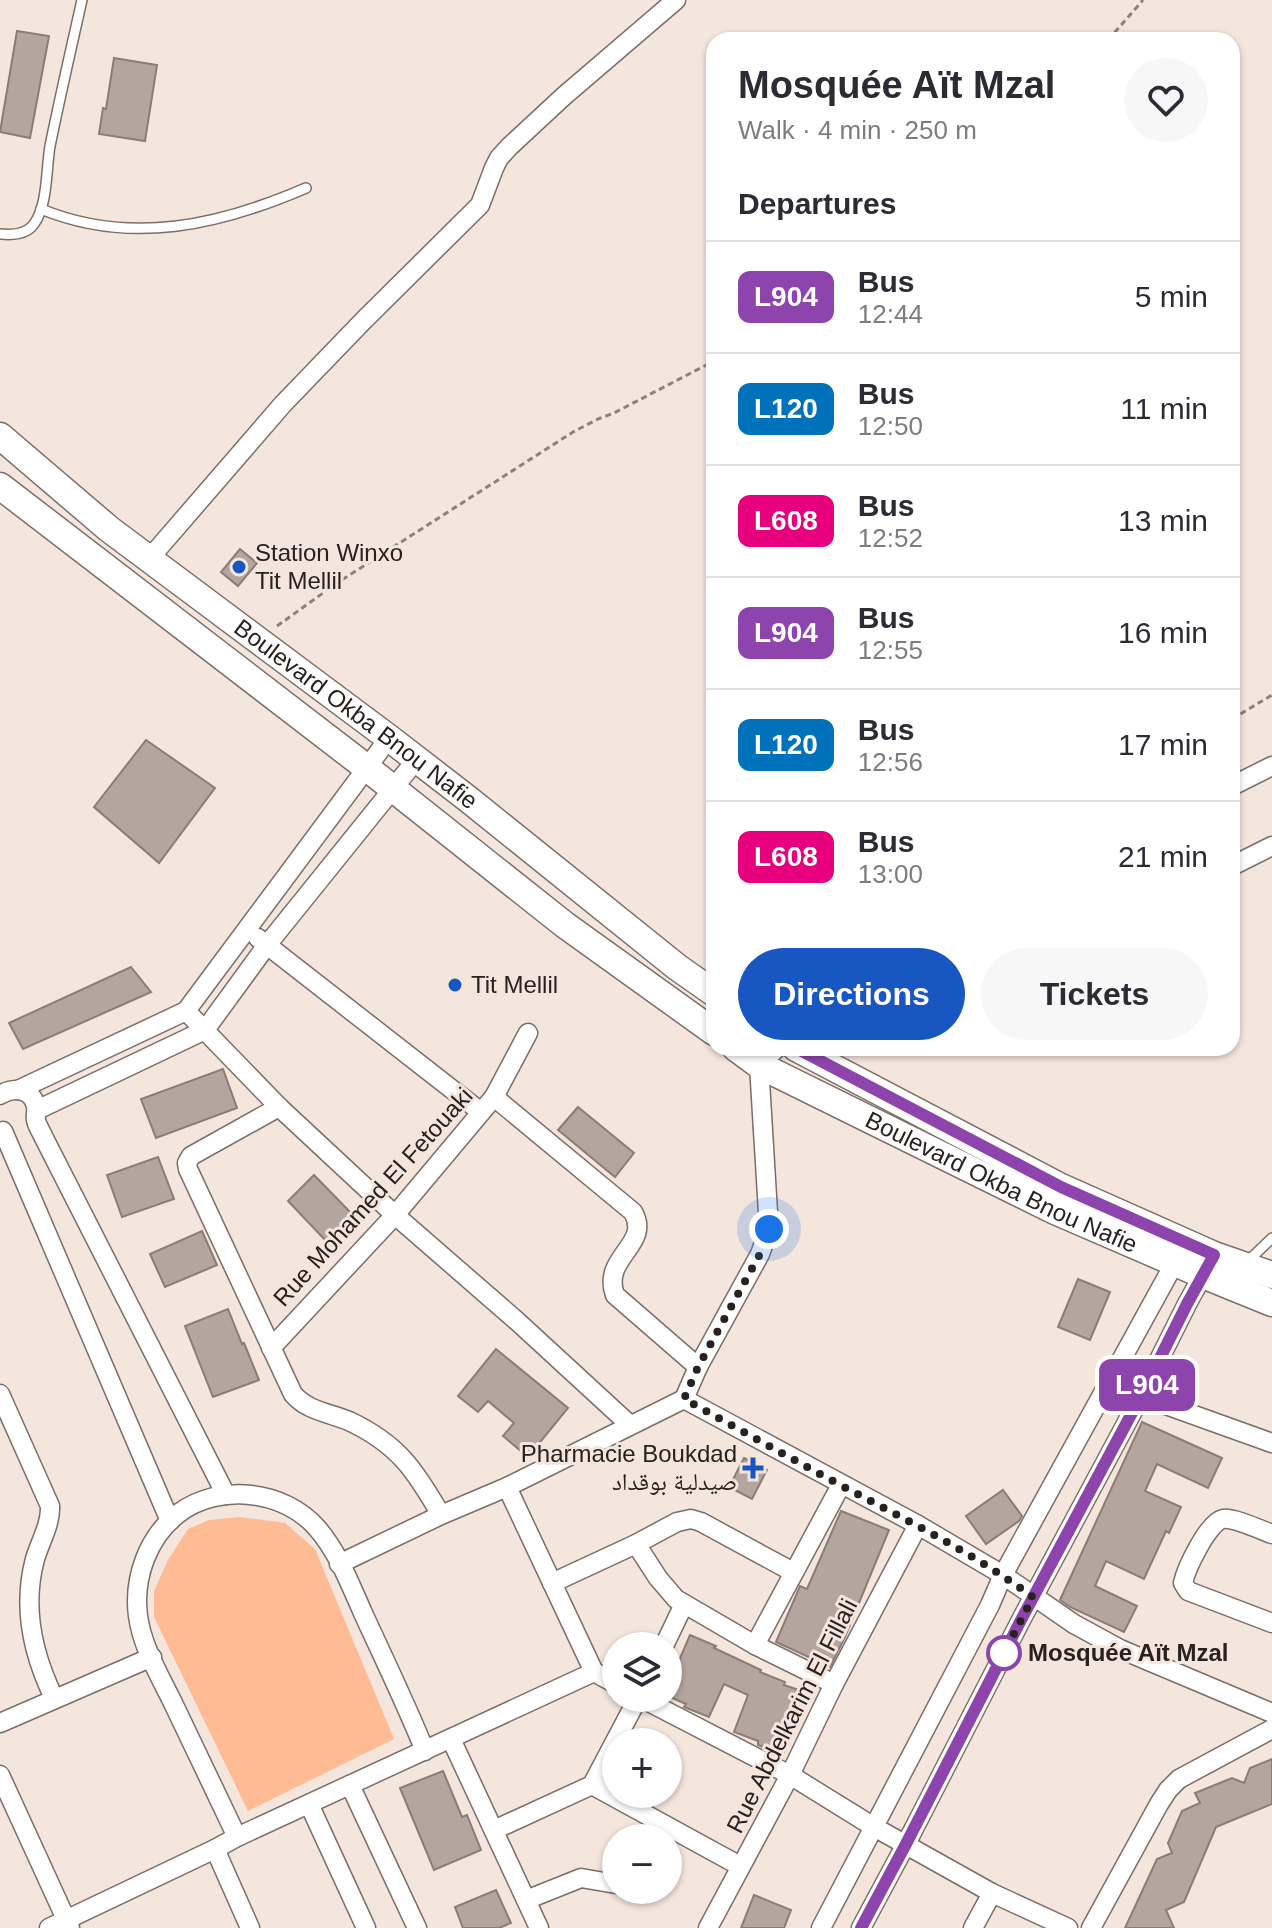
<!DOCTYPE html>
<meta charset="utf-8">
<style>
:root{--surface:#fff;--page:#f7f7f7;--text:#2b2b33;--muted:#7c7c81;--line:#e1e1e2;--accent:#1856c1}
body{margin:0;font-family:Arial,"Noto Naskh Arabic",sans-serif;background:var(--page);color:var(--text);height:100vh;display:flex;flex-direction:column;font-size:30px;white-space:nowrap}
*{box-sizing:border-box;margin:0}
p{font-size:26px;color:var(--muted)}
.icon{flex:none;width:44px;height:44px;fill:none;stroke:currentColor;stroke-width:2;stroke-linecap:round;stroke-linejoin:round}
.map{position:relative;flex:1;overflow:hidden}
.drawer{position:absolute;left:706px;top:32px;width:534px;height:1024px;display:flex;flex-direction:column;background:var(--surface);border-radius:24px;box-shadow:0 2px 6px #0004}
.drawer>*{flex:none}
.badge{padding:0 16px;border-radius:12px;font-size:28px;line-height:52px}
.buttons{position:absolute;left:602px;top:1632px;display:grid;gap:16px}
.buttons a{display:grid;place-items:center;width:80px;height:80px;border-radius:50%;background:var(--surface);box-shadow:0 2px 6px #0004;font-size:40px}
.you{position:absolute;width:40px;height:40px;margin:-20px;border:6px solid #fff;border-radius:50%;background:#1a73e8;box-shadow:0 0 0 12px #1a73e833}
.map>.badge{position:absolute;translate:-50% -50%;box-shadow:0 0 0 4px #fff}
h2{padding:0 32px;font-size:30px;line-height:72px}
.round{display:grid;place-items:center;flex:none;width:84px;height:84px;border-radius:42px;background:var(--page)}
.headline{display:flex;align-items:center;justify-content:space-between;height:136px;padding:0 32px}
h1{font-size:38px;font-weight:700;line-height:60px}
.cta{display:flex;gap:16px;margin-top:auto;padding:16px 32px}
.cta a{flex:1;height:92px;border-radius:48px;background:var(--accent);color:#fff;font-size:32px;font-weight:700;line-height:92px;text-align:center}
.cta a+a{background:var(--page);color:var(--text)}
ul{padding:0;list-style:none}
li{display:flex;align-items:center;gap:24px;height:112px;padding:0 32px;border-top:2px solid var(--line)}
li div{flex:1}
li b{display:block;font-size:30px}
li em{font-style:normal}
li .badge{min-width:88px;font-weight:700;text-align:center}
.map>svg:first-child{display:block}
</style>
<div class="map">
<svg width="1272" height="1928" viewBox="0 0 1272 1928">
<rect width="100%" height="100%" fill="#f4e5dd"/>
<polygon fill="#ffbb94" points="240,1517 285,1523 315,1549 394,1739 248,1811 154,1617 154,1591 168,1560 188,1529 209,1520"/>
<g fill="#b4a69e" stroke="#8a7d76" stroke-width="2">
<polygon points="17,31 49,36 30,138 0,132"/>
<polygon points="114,58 157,65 145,141 99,134 103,108 106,109"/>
<polygon points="240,549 257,563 238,586 221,572"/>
<polygon points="146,740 215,788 159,863 94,807"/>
<polygon points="131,967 151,992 23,1049 9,1023"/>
<polygon points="223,1069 237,1108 156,1138 141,1099"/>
<polygon points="578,1107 634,1153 615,1177 558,1130"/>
<polygon points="158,1157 174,1199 122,1217 107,1175"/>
<polygon points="314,1175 355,1217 328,1243 288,1201"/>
<polygon points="202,1231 217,1265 165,1287 150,1254"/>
<polygon points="1078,1279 1110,1292 1090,1340 1058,1327"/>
<polygon points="228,1309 242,1344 244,1343 259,1380 213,1397 185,1326"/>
<polygon points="496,1349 568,1408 528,1457 503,1436 514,1423 488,1401 478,1412 458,1396"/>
<polygon points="1142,1422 1222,1458 1208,1488 1157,1464 1145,1491 1181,1507 1169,1533 1166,1531 1144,1579 1106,1561 1095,1586 1137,1606 1124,1632 1070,1607 1060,1600"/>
<polygon points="744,1458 767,1470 752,1499 729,1487"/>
<polygon points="1003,1490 1022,1516 1019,1521 986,1544 966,1516"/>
<polygon points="841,1511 889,1530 845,1637 830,1667 776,1642 800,1586 807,1589"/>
<polygon points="690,1635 716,1646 714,1648 761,1670 760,1672 785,1682 784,1685 808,1693 783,1754 758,1745 758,1741 734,1732 748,1695 724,1684 709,1717 684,1707 686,1704 668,1696 668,1686"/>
<polygon points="1272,1759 1272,1804 1216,1827 1184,1902 1166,1910 1174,1928 1125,1928 1157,1859 1172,1853 1168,1843 1182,1811 1200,1803 1195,1793 1232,1778 1244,1783 1250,1768"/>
<polygon points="443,1771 462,1817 467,1815 481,1850 434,1870 400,1788"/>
<polygon points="496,1890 511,1923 499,1928 463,1928 455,1907"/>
<polygon points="754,1895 791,1910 784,1928 741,1928"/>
</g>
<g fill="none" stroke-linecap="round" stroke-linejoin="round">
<g stroke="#7b6e67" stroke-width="12">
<g id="service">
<path d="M 41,209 C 131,246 220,225 306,188"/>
<path d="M 0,234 C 12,235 26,235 34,224 C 48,205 46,169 50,146 C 60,97 71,49 82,0"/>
<polyline points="1247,1262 1272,1238"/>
</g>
</g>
<g stroke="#7b6e67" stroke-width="21">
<g id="minor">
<polyline points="149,559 283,404 364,320 480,205 494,168 499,158 509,147 564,96 676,0"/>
<polyline points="1232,786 1272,766"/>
<polyline points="1232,866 1272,846"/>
<polyline points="258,938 481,1112"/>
<polyline points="186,1011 279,1107 395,1215 518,1322 630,1425"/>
<polyline points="18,1090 186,1011 389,738"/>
<path d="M 0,1095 C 14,1086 33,1089 36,1107 C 37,1112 35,1116 36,1120 C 37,1126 42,1133 44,1138 L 226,1495"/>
<path d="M 494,1097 L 633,1212 C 652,1245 601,1257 615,1295 L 698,1367"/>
<path d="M 279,1107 L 191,1156 L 187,1163 L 188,1169 L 293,1394 C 307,1411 330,1413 349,1421 C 398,1444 415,1470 441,1515"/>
<polyline points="37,1110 205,1030 267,945 416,760"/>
<polyline points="3,1131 170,1521"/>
<polyline points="271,1348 395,1215 494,1097 528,1033"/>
<path d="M 0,1394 L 50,1506 C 51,1524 40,1542 35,1559 C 22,1607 33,1655 54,1698"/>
<polyline points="1141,1396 1272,1443"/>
<polyline points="684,1399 918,1525 1003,1575 1074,1624 1120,1649 1272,1713"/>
<polyline points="507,1487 594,1672"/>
<path d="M 1272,1534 C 1261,1530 1233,1517 1223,1519 C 1208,1522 1186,1569 1183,1583 L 1188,1591 L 1272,1623"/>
<polyline points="636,1544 658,1578 676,1599 755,1645 834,1684"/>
<polyline points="339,1564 441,1515 507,1487 684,1399 698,1367 760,1254 769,1229 759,1065 777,1048"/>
<polyline points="552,1583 636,1544 677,1522 691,1519 701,1522 793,1572"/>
<polyline points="755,1645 841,1485"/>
<polyline points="664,1646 684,1604"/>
<polyline points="594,1672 616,1684"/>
<polyline points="641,1698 790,1775 874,1827 992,1893 1068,1928"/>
<polyline points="0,1723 152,1657"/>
<polyline points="451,1739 539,1928"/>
<polyline points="0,1775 70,1928"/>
<polyline points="350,1785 417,1928"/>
<polyline points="592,1785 740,1866"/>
<polyline points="309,1804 366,1928"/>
<polyline points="494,1830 592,1785 638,1698"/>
<path d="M 237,1837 C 216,1793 195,1749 174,1705 C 161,1678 142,1647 138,1616 C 133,1578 148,1536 179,1513 C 219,1483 284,1490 317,1528 C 338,1552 350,1584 363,1613 C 384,1659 406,1704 425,1751"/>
<polyline points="215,1849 250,1928"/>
<polyline points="526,1900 581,1878 616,1884"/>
<polyline points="49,1928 215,1849 237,1837 594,1672"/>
<polyline points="708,1928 790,1775 834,1684 918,1525"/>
<polyline points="821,1928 990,1605 1003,1575 1179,1255"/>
<polyline points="861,1928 906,1844 1021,1620 1141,1396 1187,1304 1209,1264"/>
<polyline points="973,1928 992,1893"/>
<polyline points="1091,1928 1159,1804 1168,1790 1179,1779 1272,1729"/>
</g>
</g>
<g stroke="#7b6e67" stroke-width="29">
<g id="secondary">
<path id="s1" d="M 0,436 L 109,529 L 389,738 L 468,799 L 677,967 L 714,993"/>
<polyline points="0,486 367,768 565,925 714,1032"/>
<path id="s2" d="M 736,1048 L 759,1065 L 1055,1211 L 1203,1275 L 1272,1303"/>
<polyline points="796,1048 1061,1187 1214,1255 1272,1275"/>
</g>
</g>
<g stroke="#8c827c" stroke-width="3" stroke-dasharray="6 4" stroke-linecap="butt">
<polyline points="1108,40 1143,0"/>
<polyline points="277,626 337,583 573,432 598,419 614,413 714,361"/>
<polyline points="1232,719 1272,695"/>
</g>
<use href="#service" stroke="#fff" stroke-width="9"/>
<use href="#minor" stroke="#fff" stroke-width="18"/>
<use href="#secondary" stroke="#fff" stroke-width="26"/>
</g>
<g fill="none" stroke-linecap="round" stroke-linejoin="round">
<g stroke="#fff" stroke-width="18">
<polyline id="line" points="796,1048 1061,1187 1214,1255 1187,1304 1141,1396 1021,1620 906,1844 861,1928"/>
</g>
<use href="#line" stroke="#8e44ad" stroke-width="12"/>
<path stroke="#27221f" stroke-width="8" stroke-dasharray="0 14.4" d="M 769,1229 L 760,1254 L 698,1367 L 684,1399 C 737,1428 790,1458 844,1487 C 909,1521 974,1554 1033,1597 L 1004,1653"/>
</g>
<g fill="#1856c1" stroke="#f4e5dd" stroke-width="3">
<circle cx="239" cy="567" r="8"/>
<circle cx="455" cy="985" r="8"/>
<path d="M749 1456h8v8h8v8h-8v8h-8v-8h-8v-8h8z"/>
</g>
<circle fill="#fff" stroke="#8e44ad" stroke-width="4" cx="1004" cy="1653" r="16"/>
<g text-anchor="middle" stroke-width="6" stroke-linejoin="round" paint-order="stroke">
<g font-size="24" fill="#27221f" stroke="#f4e5dd" text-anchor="start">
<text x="255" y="561">Station Winxo<tspan x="255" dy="28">Tit Mellil</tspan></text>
<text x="471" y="993">Tit Mellil</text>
<text x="737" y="1462" text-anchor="end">Pharmacie Boukdad<tspan x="737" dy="28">صيدلية بوقداد</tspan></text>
</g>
<g font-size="24" fill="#27221f" stroke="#f4e5dd">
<text dy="8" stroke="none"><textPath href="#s1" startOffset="452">Boulevard Okba Bnou Nafie</textPath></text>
<text dy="8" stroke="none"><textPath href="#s2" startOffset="298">Boulevard Okba Bnou Nafie</textPath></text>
<text transform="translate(373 1197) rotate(-48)" y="8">Rue Mohamed El Fetouaki</text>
<text transform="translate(792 1716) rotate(-63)" y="8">Rue Abdelkarim El Fillali</text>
</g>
<g font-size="24" font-weight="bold" fill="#27221f" stroke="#f4e5dd" text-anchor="start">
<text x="1028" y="1661">Mosquée Aït Mzal</text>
</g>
</g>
</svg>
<div class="buttons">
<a><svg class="icon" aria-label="layers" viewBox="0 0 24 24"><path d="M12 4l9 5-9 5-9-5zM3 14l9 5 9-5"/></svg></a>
<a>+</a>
<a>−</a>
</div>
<div class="you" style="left:769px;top:1229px"></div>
<b class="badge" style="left:1147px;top:1385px;background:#8e44ad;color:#fff">L904</b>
<section class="drawer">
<div class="headline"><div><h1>Mosquée Aït Mzal</h1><p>Walk · 4 min · 250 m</p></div><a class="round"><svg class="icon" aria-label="heart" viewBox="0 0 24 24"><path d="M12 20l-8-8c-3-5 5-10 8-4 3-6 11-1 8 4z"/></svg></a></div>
<h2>Departures</h2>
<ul>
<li><span class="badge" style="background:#8e44ad;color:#fff">L904</span><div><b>Bus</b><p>12:44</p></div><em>5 min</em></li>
<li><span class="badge" style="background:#0072bc;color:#fff">L120</span><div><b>Bus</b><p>12:50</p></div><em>11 min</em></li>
<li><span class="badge" style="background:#e6007e;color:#fff">L608</span><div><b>Bus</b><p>12:52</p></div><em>13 min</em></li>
<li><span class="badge" style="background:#8e44ad;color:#fff">L904</span><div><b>Bus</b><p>12:55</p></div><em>16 min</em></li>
<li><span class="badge" style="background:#0072bc;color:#fff">L120</span><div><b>Bus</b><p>12:56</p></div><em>17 min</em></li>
<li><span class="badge" style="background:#e6007e;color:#fff">L608</span><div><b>Bus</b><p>13:00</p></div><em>21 min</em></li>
</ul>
<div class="cta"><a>Directions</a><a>Tickets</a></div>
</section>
</div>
